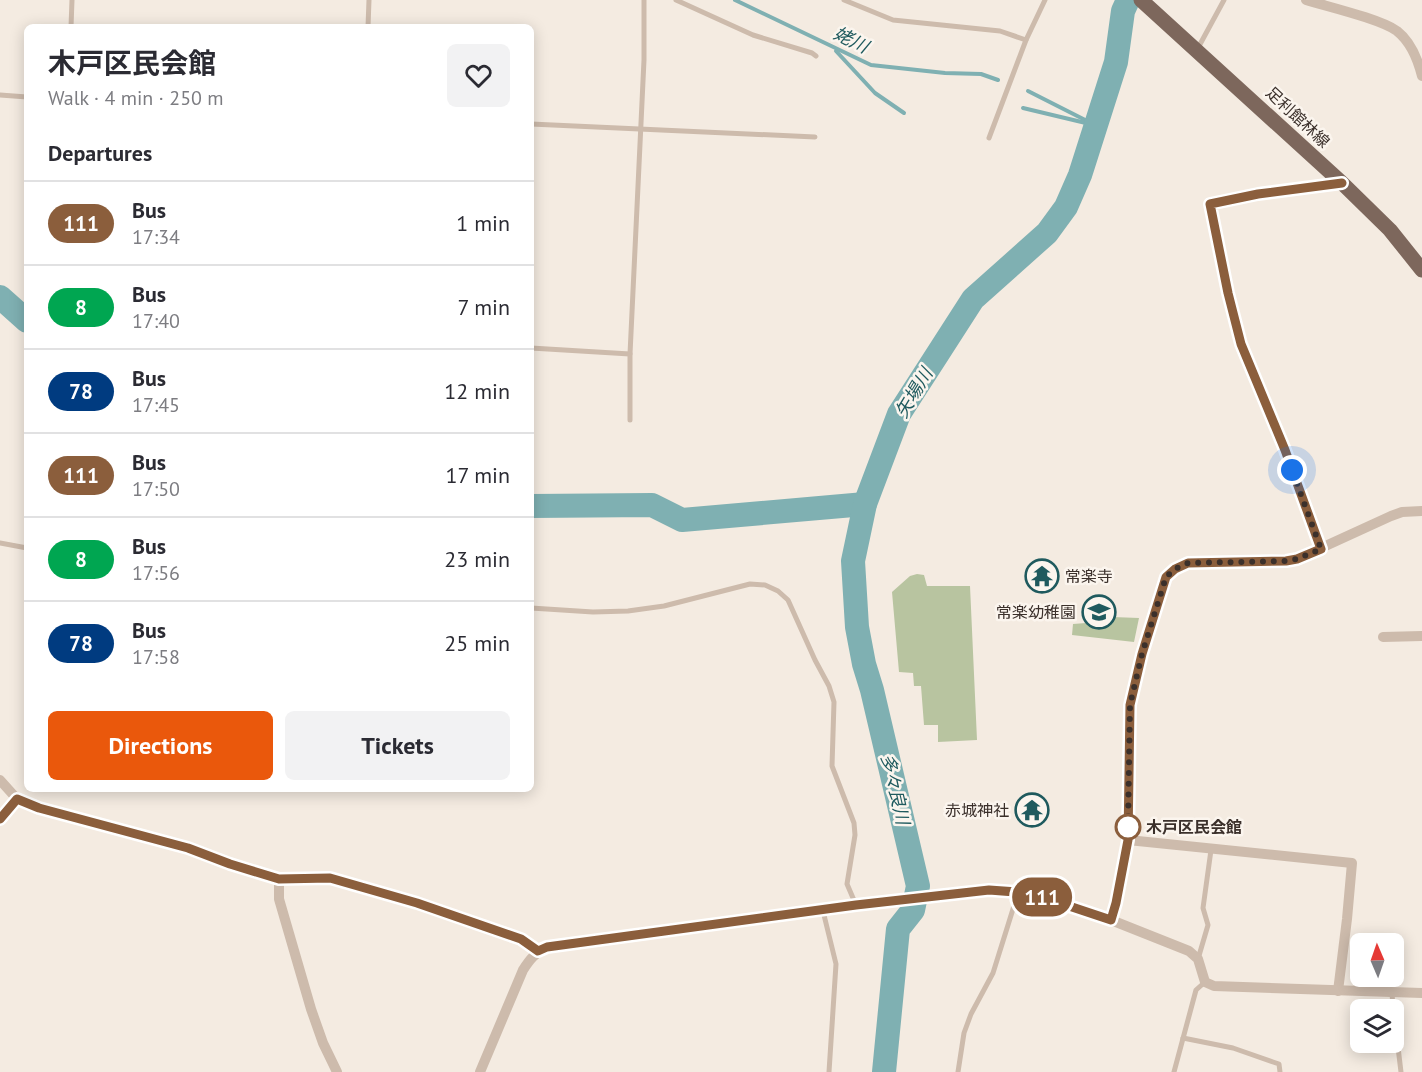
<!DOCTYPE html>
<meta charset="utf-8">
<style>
:root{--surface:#fff;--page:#f2f2f3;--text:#2b2b33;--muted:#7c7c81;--line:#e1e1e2;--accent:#ea580c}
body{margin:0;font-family:"PT Sans","Noto Sans JP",sans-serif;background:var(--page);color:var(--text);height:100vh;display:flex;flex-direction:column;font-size:22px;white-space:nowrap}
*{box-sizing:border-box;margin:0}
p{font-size:20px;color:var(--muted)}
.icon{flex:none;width:33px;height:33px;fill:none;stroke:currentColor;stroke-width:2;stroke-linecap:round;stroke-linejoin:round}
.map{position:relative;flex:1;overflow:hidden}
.side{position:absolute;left:24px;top:24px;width:510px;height:768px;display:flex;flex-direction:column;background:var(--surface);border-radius:9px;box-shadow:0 3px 15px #0003}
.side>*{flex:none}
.badge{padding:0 12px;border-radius:20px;font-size:21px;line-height:39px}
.needle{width:39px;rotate:358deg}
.buttons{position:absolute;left:1350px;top:933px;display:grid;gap:12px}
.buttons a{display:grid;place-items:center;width:54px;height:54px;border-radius:9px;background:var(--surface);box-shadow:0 3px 15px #0003;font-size:30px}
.you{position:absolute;width:30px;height:30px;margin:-15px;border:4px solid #fff;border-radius:50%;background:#1a73e8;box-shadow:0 0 0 9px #1a73e833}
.map>.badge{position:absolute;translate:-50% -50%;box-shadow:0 0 0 3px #fff}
h2{padding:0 24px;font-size:22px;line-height:54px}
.round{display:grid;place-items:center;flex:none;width:63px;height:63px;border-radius:9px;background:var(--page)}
.overview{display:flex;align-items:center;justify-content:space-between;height:102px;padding:0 24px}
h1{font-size:28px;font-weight:700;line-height:45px}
.action{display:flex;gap:12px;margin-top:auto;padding:12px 24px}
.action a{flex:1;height:69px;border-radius:9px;background:var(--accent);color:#fff;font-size:24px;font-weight:700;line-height:69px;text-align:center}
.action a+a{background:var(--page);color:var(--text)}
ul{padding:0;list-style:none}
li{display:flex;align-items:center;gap:18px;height:84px;padding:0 24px;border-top:2px solid var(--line)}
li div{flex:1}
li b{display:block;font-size:22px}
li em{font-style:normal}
li .badge{min-width:66px;font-weight:700;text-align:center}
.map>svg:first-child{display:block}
</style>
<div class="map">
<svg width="1422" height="1072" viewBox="0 0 1422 1072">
<rect width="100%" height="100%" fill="#f4ebe1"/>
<g fill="#b8c4a0">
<polygon points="917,574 924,575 927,586 970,586 977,740 938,742 938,725 924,725 921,686 914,686 913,673 899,672 892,592 910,576"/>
<polygon points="1086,616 1139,618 1134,642 1072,635 1073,624 1086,623"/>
</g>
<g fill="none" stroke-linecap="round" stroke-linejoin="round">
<g stroke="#7fb0b2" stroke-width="4">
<polyline points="735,0 871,65 945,73 981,74 998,80"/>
<polyline points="836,51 875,93 904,113"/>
<polyline points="1028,91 1097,126"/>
<polyline points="1023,108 1090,124"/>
</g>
<g stroke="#7fb0b2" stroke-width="24">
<polyline points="0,297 27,321"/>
<polyline points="531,506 652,505 682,520 865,504"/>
<polyline points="884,1072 898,929 913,910 918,886 872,690 864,664 857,627 853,561 865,504 899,414 973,299 1047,233 1066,207 1080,175 1116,62 1123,11 1128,0"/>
</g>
<g stroke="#cdbbac" stroke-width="5">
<polyline points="676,0 753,35 812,53 816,56"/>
<polyline points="844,0 893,20 1000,31 1026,40"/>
<polyline points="71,27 72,0"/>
<polyline points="368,27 369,0"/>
<polyline points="1198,48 1224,0"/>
<polyline points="0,95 27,97"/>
<polyline points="531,124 815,137"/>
<polyline points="989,138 1026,40 1045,0"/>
<polyline points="531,348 630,354"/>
<polyline points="630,420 630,354 644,60 644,0"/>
<polyline points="0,543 27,548"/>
<polyline points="531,608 593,612 628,611 664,606 750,584 765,585 778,591 788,600 815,660 829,686 834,702 832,766 854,823 855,835 847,884 856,905"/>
<polyline points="823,911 836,964 829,1072"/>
<polyline points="1198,959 1208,925 1203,908 1211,850"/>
<polyline points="1392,992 1393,1010"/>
<polyline points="1394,1014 1401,1072"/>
<polyline points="1183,1038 1233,1048 1273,1062 1279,1064 1280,1072"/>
<polyline points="958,1072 964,1033 971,1014 993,973 1018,893"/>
<polyline points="1174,1072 1196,990 1205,982"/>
</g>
<g stroke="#cdbbac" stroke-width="10">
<path d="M 1306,0 C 1329,7 1380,19 1397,31 C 1411,42 1418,60 1422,76"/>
<polyline points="1321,549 1285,450 1241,344 1228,293 1210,204 1259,194 1342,183"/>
<polyline points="1383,637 1422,636"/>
<polyline points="0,780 17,799 39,808 188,847 230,864 279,879 330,878 417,903 521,939 538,951"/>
<polyline points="0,819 17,799"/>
<polyline points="1128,840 1352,863 1347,919 1338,991"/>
<polyline points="279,879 279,899 311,1009 323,1043 337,1072"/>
<polyline points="1111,920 1116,903 1128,840 1130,705 1142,654 1166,577 1175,569 1188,563 1297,559 1391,516 1402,512 1422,511"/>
<path d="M 480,1072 L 523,970 C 530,959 535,953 547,947 L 856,905 L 1002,890 L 1030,893 L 1111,920 L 1189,951 L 1198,959 L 1205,982 L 1214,986 L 1422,993"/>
</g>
<polyline stroke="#7d675c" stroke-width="15" points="1141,0 1342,183 1390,230 1422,270"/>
</g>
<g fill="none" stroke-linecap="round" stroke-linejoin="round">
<g stroke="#fff" stroke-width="14">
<polyline id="line" points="0,819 17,799 39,808 188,848 230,864 279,879 330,878 417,903 521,939 538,951 547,947 856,905 989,890 1030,893 1111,920 1116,903 1128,840 1130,705 1142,654 1166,577 1175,569 1188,563 1286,561 1297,559 1321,549 1285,450 1241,344 1228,293 1210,204 1258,194 1342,183"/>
</g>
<use href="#line" stroke="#8b5e3c" stroke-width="9"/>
<polyline stroke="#3b302b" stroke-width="6" stroke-dasharray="0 10.8" points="1128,827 1130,705 1142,654 1166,577 1175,569 1188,563 1286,561 1297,559 1321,549 1292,470"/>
</g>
<defs>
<g id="temple-ring" transform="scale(1.725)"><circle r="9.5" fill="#fbf5ee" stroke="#1f5a5e" stroke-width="1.5"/><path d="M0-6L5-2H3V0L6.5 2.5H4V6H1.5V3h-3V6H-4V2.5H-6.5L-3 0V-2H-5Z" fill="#1f5a5e"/></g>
<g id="school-ring" transform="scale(1.725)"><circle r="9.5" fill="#fbf5ee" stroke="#1f5a5e" stroke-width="1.5"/><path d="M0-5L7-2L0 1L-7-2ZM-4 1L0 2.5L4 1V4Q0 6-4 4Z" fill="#1f5a5e"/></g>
</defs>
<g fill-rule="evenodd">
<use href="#temple-ring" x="1042" y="576"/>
<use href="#school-ring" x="1099" y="612"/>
<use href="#temple-ring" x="1032" y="810"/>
</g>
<circle fill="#fff" stroke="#8b5e3c" stroke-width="3" cx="1128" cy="827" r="12"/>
<g text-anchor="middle" stroke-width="5" stroke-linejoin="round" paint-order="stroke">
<g font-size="16" fill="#3b302b" stroke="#fbf5ee">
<text transform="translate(1298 117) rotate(43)" y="6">足利館林線</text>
</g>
<g font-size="16" fill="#3b302b" stroke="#fbf5ee" text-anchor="end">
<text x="1065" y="582" text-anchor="start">常楽寺</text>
<text x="1076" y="618">常楽幼稚園</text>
<text x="1009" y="816">赤城神社</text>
</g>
<g font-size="16" font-weight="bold" fill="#3b302b" stroke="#fbf5ee" text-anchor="start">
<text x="1146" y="833">木戸区民会館</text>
</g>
<g font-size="18" font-style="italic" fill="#1f5a5e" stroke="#fbf5ee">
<text transform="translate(851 40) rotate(26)" y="6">姥川</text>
<text transform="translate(914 393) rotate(-59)" y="6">矢場川</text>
<text transform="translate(895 789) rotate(77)" y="6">多々良川</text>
</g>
</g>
</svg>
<div class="buttons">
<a><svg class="needle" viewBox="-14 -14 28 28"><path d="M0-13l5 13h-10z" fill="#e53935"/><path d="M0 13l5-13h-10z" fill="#7c7c81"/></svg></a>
<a><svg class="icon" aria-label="layers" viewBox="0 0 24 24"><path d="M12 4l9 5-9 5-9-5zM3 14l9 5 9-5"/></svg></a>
</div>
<div class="you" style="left:1292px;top:470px"></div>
<b class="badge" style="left:1042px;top:897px;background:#8b5e3c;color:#fff">111</b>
<section class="side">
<div class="overview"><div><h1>木戸区民会館</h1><p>Walk · 4 min · 250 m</p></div><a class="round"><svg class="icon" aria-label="heart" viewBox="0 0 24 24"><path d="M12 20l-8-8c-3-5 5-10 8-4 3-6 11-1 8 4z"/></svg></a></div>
<h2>Departures</h2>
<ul>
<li><span class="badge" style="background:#8b5e3c;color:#fff">111</span><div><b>Bus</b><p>17:34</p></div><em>1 min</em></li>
<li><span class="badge" style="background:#00a651;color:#fff">8</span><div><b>Bus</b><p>17:40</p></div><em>7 min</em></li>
<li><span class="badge" style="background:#003b80;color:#fff">78</span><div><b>Bus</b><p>17:45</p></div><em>12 min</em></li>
<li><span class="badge" style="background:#8b5e3c;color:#fff">111</span><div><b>Bus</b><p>17:50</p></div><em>17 min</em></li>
<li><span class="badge" style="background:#00a651;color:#fff">8</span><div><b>Bus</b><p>17:56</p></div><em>23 min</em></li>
<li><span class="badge" style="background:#003b80;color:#fff">78</span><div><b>Bus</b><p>17:58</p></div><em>25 min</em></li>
</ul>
<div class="action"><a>Directions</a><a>Tickets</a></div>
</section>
</div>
